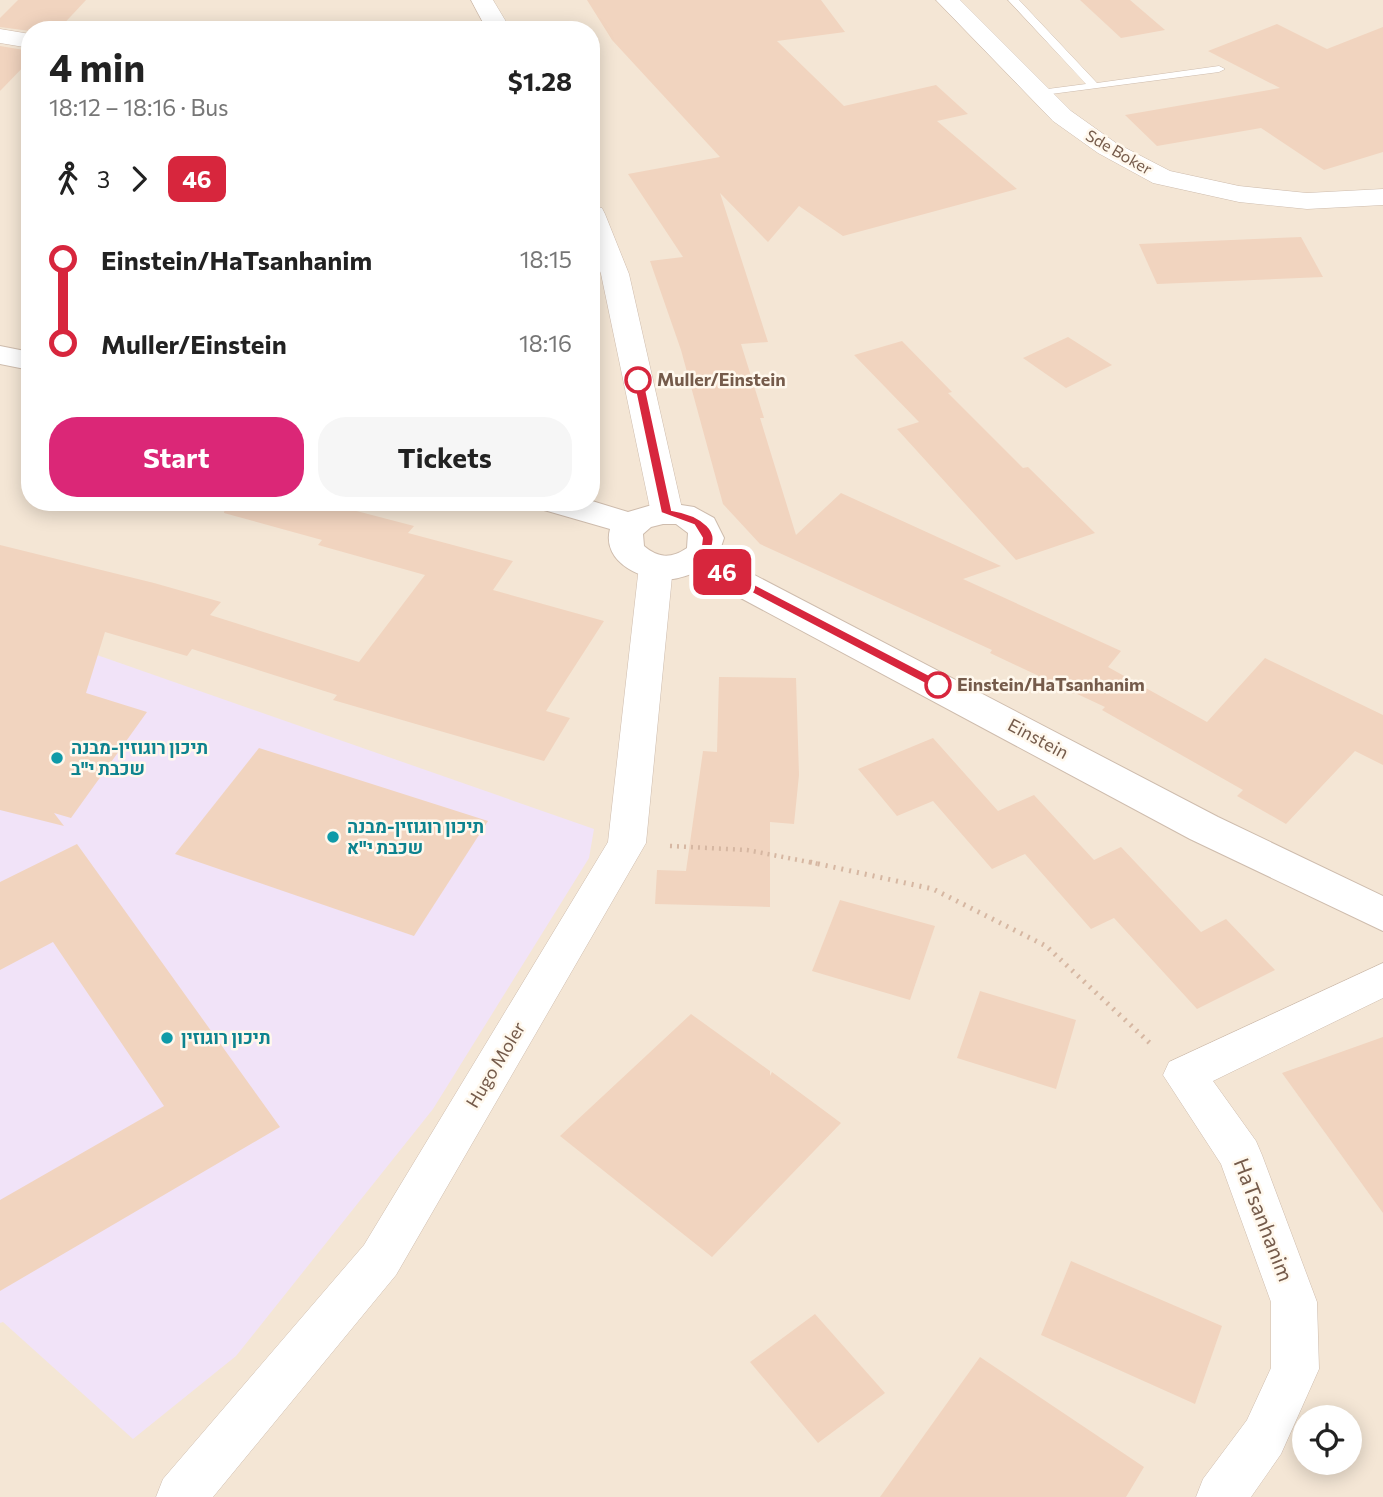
<!DOCTYPE html>
<meta charset="utf-8">
<style>
:root{--surface:#fff;--page:#f6f6f6;--text:#222;--muted:#767676;--accent:#db2777}
body{margin:0;font-family:Commissioner,Heebo,sans-serif;background:var(--page);color:var(--text);height:100vh;display:flex;flex-direction:column;font-size:26px;white-space:nowrap}
*{box-sizing:border-box;margin:0}
p{font-size:23px;color:var(--muted)}
.icon{flex:none;width:38px;height:38px;fill:none;stroke:currentColor;stroke-width:2;stroke-linecap:round;stroke-linejoin:round}
.map{position:relative;flex:1;overflow:hidden}
.details{position:absolute;left:21px;top:21px;width:579px;height:490px;display:flex;flex-direction:column;background:var(--surface);border-radius:28px;box-shadow:0 4px 18px #0003}
.details>*{flex:none}
.badge{padding:0 14px;border-radius:10px;font-size:24px;line-height:46px}
.fabs{position:absolute;left:1292px;top:1405px;display:grid;gap:14px}
.fabs a{display:grid;place-items:center;width:70px;height:70px;border-radius:50%;background:var(--surface);box-shadow:0 4px 18px #0003;font-size:35px}
.map>.badge{position:absolute;translate:-50% -50%;box-shadow:0 0 0 4px #fff}
.legs{display:flex;align-items:center;gap:10px;height:77px;padding:0 28px;font-size:23px}
.legs p{margin-inline-start:auto}
.head{display:flex;align-items:center;justify-content:space-between;height:119px;padding:0 28px}
h1{font-size:38px;font-weight:700;line-height:52px}
.button{display:flex;gap:14px;margin-top:auto;padding:14px 28px}
.button a{flex:1;height:80px;border-radius:28px;background:var(--accent);color:#fff;font-size:28px;font-weight:700;line-height:80px;text-align:center}
.button a+a{background:var(--page);color:var(--text)}
ul{padding:0 28px;list-style:none}
li{display:flex;align-items:center;gap:24px;height:84px;font-size:26px}
li i{display:grid;place-items:center;width:10px;height:100%;margin:0 9px;background:currentColor}
li i::after{content:'';width:18px;height:18px;margin:-9px;border:5px solid;border-radius:50%;background:var(--surface)}
li p{margin-inline-start:auto}
li:first-child i{background:linear-gradient(#0000 50%,currentColor 0)}
li:last-child i{background:linear-gradient(currentColor 50%,#0000 0)}
.map>svg:first-child{display:block}
</style>
<div class="map">
<svg width="1383" height="1497" viewBox="0 0 1383 1497">
<rect width="100%" height="100%" fill="#fcf4e7"/>
<path fill="#f4e6d5" fill-rule="evenodd" d="M 0,0 L 1383,0 L 1383,1497 L 0,1497 ZM 30,30 L 592,30 L 592,502 L 30,502 ZM 1304,1418 L 1349,1418 L 1349,1463 L 1304,1463 Z"/>
<polygon fill="#f1e3f8" points="0,621 594,829 589,858 433,1109 236,1356 133,1439 3,1322 0,1323"/>
<g fill="#f1d4bf">
<polygon points="18,0 86,0 58,30 30,31 0,27 0,18"/>
<polygon points="587,0 821,0 845,32 777,41 844,106 936,85 968,114 937,121 1017,189 843,236 799,206 768,242 720,193 768,342 741,344 764,418 760,418 796,535 841,493 1001,566 963,579 1121,651 1108,667 1207,722 1265,658 1383,715 1383,765 1355,751 1286,824 1237,796 1243,790 1102,710 1105,707 990,653 992,650 760,544 723,504 681,350 650,261 683,257 628,174 720,157 612,40"/>
<polygon points="1080,0 1130,0 1165,30 1121,38"/>
<polygon points="1277,24 1327,49 1383,27 1383,152 1324,170 1261,128 1157,146 1125,115 1280,88 1208,51"/>
<polygon points="0,46 30,51 30,60 0,91"/>
<polygon points="1301,237 1323,277 1157,284 1139,244"/>
<polygon points="1068,337 1112,365 1066,388 1023,358"/>
<polygon points="902,341 952,392 948,393 1023,468 1028,467 1095,533 1016,560 897,429 919,422 854,355"/>
<polygon points="226,502 322,502 414,526 408,533 513,561 493,590 604,621 546,711 570,718 544,761 333,700 337,695 192,649 187,656 105,632 86,693 147,712 71,818 54,813 64,826 0,810 0,545 154,583 221,602 210,615 359,662 425,575 318,545 322,540 224,513"/>
<polygon points="719,677 796,678 799,775 794,824 770,822 770,907 655,904 657,870 686,871 703,751 717,752"/>
<polygon points="933,738 998,811 1034,795 1094,860 1121,847 1201,932 1226,919 1275,970 1197,1009 1114,918 1091,929 1025,854 992,869 933,801 897,816 858,769"/>
<polygon points="259,748 488,821 414,936 175,854"/>
<polygon points="77,844 280,1127 0,1291 0,1200 164,1106 53,942 0,970 0,882"/>
<polygon points="840,900 935,926 910,1000 812,971"/>
<polygon points="980,991 1076,1020 1056,1089 957,1058"/>
<polygon points="691,1014 770,1071 770,1076 772,1072 841,1123 712,1257 560,1136"/>
<polygon points="1383,1037 1383,1213 1282,1073"/>
<polygon points="1071,1261 1222,1326 1195,1404 1041,1335"/>
<polygon points="815,1314 885,1393 818,1443 750,1362"/>
<polygon points="980,1357 1144,1467 1126,1497 880,1497"/>
</g>
<g fill="none" stroke-linecap="round" stroke-linejoin="round">
<g stroke="#cebcad" stroke-width="1">
<polygon id="service" points="1008,0 1019,0 1097,83 1219,66 1225,69 1219,72 1036,96 1034,94 1040,90 1086,84"/>
</g>
<g stroke="#cebcad" stroke-width="1">
<g id="minor">
<polygon points="471,0 493,0 511,30 487,30"/>
<polygon points="936,0 960,0 1071,111 1116,143 1170,171 1239,186 1307,193 1383,189 1383,205 1307,209 1239,202 1153,183 1098,153 1053,121"/>
<polygon points="0,29 30,34 30,48 0,43"/>
<polygon points="592,206 602,208 605,214 629,274 683,513 678,520 667,523 656,520 651,513 601,274 592,249"/>
<polygon points="656,555 668,558 673,566 646,843 396,1275 213,1497 156,1497 163,1479 364,1245 608,842 639,566 644,558"/>
<polygon points="1383,963 1383,998 1213,1081 1256,1141 1262,1155 1317,1302 1319,1369 1281,1454 1251,1497 1196,1497 1203,1479 1247,1420 1271,1368 1271,1302 1221,1164 1163,1075 1169,1062"/>
</g>
</g>
<g stroke="#cebcad" stroke-width="2">
<g id="tertiary">
<polygon points="0,346 30,352 30,370 0,364"/>
<path d="M 592,501 L 628,512 L 662,502 L 694,507 L 714,518 L 724,538 L 718,556 L 1218,817 L 1383,896 L 1383,931 L 1190,839 L 694,573 C 688,575 680,578 673,579 C 644,582 601,563 610,529 L 544,510 L 539,502 ZM 663,524 L 676,524 L 688,533 L 687,548 C 671,559 658,558 644,546 L 643,534 L 651,527 Z"/>
</g>
</g>
<polyline stroke="#d6b7a2" stroke-width="4.5" stroke-dasharray="2 5" stroke-linecap="butt" points="670,846 747,850 819,864"/>
<polyline stroke="#d6b7a2" stroke-width="5" stroke-dasharray="2 6" stroke-linecap="butt" points="810,862 933,889 1046,946 1153,1046"/>
<use href="#service" fill="#fff" fill-rule="evenodd"/>
<use href="#minor" fill="#fff" fill-rule="evenodd"/>
<use href="#tertiary" fill="#fff" fill-rule="evenodd"/>
</g>
<path fill="#d7263d" stroke="#fff" stroke-width="2" d="M 638,377 L 644,380 L 672,510 C 697,514 730,531 704,558 L 943,682 L 943,688 L 933,688 L 691,561 L 690,558 L 701,546 L 702,538 L 694,525 L 661,513 L 633,380 Z"/>
<g fill="#fff" stroke="#d7263d" stroke-width="3.5">
<circle cx="638" cy="380" r="12"/>
<circle cx="938" cy="685" r="12"/>
</g>
<g fill="#0f9aa8" stroke="#fff8ed" stroke-width="2.5">
<circle cx="57" cy="758" r="7"/>
<circle cx="333" cy="837" r="7"/>
<circle cx="167" cy="1038" r="7"/>
</g>
<g text-anchor="middle" stroke-width="5" stroke-linejoin="round" paint-order="stroke">
<g font-size="16" fill="#755b4b" stroke="#fff8ed">
<text transform="translate(1119 152) rotate(30)" y="6">Sde Boker</text>
</g>
<g font-size="18" font-weight="bold" fill="#755b4b" stroke="#fff8ed" text-anchor="start">
<text x="657" y="386">Muller/Einstein</text>
<text x="957" y="691">Einstein/HaTsanhanim</text>
</g>
<g font-size="18" fill="#755b4b" stroke="#fff8ed">
<text transform="translate(1038 739) rotate(28)" y="6">Einstein</text>
<text transform="translate(496 1065) rotate(-59)" y="6">Hugo Moler</text>
</g>
<g font-size="18" font-weight="bold" fill="#0d838f" stroke="#fff8ed" text-anchor="start">
<text x="71" y="754">תיכון רוגוזין-מבנה<tspan x="71" dy="21">שכבת י"ב</tspan></text>
<text x="347" y="833">תיכון רוגוזין-מבנה<tspan x="347" dy="21">שכבת י"א</tspan></text>
<text x="181" y="1044">תיכון רוגוזין</text>
</g>
<g font-size="21" fill="#755b4b" stroke="#fff8ed">
<text transform="translate(1263 1220) rotate(69)" y="7">HaTsanhanim</text>
</g>
</g>
</svg>
<div class="fabs">
<a><svg class="icon" aria-label="locate" viewBox="0 0 24 24"><circle cx="12" cy="12" r="6"/><path d="M12 2v4M12 18v4M2 12h4M18 12h4"/></svg></a>
</div>
<b class="badge" style="left:722px;top:572px;background:#d7263d;color:#fff">46</b>
<section class="details">
<div class="head"><div><h1>4 min</h1><p>18:12 – 18:16 · Bus</p></div><b>$1.28</b></div>
<div class="legs"><svg class="icon" aria-label="walk" viewBox="0 0 24 24"><circle cx="13" cy="4" r="2"/><path d="M13 8l-2 6 4 7M11 14l-3 7M7 12l3-4h3l4 4"/></svg>3<svg class="icon" aria-label="forward" viewBox="0 0 24 24"><path d="M9 5l7 7-7 7"/></svg><b class="badge" style="background:#d7263d;color:#fff">46</b></div>
<ul>
<li><i style="color:#d7263d"></i><b>Einstein/HaTsanhanim</b><p>18:15</p></li>
<li><i style="color:#d7263d"></i><b>Muller/Einstein</b><p>18:16</p></li>
</ul>
<div class="button"><a>Start</a><a>Tickets</a></div>
</section>
</div>
